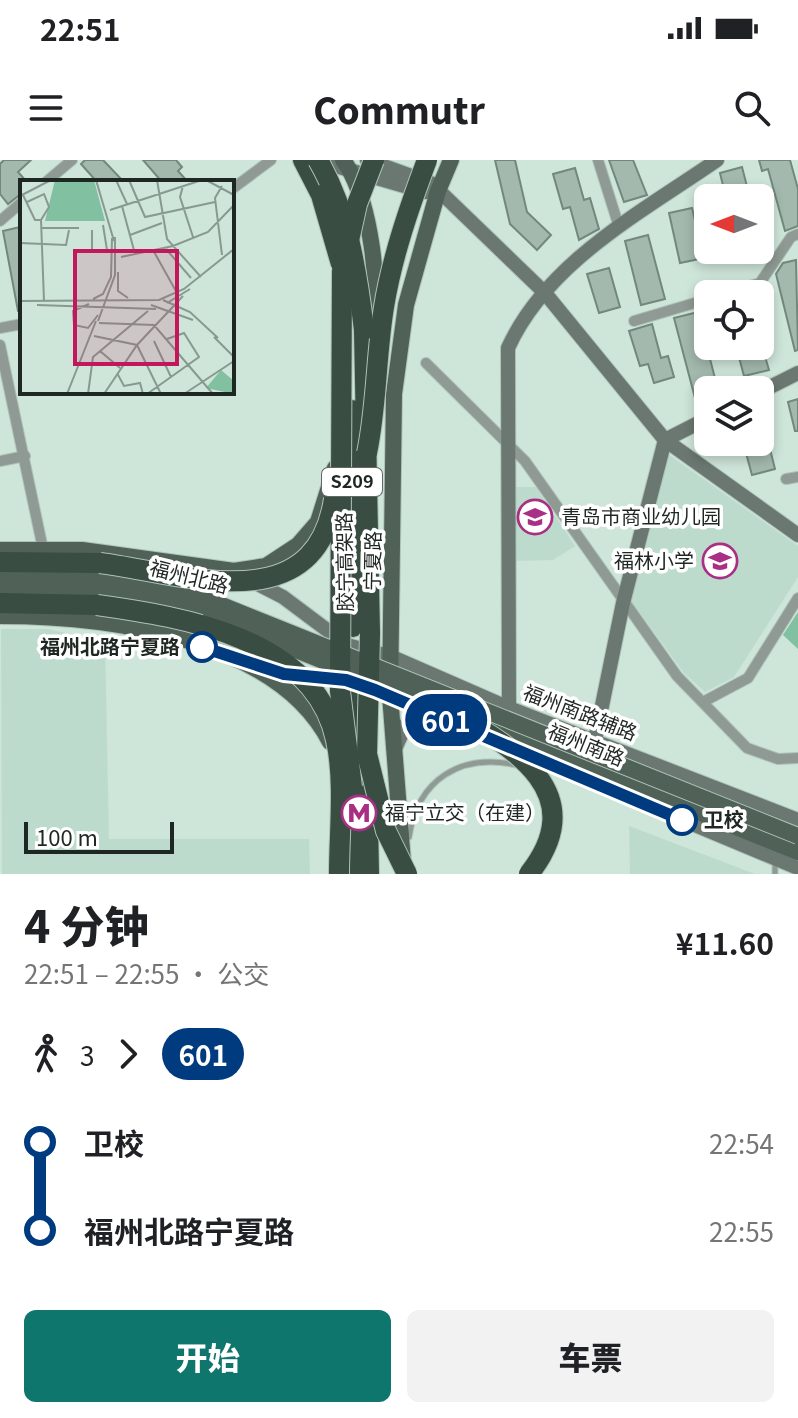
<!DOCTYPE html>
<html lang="zh">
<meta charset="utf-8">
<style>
:root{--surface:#fff;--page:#f2f2f2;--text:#202124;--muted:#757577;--accent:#0f766e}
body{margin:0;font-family:Georgia,"Noto Sans SC",serif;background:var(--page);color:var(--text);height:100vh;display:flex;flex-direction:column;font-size:30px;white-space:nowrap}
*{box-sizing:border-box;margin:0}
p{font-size:26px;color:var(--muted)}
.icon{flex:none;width:44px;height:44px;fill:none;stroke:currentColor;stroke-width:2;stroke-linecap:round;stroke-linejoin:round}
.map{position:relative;height:714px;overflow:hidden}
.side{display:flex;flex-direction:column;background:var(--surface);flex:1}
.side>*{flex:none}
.badge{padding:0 16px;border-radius:26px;font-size:28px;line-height:52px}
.needle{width:52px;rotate:270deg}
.buttons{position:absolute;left:694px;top:24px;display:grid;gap:16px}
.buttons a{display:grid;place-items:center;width:80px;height:80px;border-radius:12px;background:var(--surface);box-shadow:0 4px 12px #0003;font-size:40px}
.scale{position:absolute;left:24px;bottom:20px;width:150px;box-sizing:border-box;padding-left:8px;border:4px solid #1f2723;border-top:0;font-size:22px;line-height:28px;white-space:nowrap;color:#1f2723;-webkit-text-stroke:6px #fff;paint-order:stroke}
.map>.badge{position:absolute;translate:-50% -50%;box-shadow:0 0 0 4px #fff}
.legs{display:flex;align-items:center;gap:12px;height:88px;padding:0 24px;font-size:26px}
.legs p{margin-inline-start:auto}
.head{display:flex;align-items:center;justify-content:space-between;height:136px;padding:0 24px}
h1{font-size:44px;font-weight:800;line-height:60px}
.cta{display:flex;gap:16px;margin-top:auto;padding:16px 24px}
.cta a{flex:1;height:92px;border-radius:12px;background:var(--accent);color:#fff;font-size:32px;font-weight:800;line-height:92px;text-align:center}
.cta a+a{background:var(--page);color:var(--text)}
ul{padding:0 24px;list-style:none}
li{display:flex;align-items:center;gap:28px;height:88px;font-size:30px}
li i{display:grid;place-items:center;width:12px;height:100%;margin:0 10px;background:currentColor}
li i::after{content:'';width:20px;height:20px;margin:-10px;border:6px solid;border-radius:50%;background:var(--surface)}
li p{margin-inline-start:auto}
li:first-child i{background:linear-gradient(#0000 50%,currentColor 0)}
li:last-child i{background:linear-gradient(currentColor 50%,#0000 0)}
.status{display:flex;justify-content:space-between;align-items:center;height:56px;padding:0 40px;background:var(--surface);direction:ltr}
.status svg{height:22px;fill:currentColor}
header{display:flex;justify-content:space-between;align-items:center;height:104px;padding:0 24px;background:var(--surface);font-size:36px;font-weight:800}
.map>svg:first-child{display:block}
</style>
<div class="status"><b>22:51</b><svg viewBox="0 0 49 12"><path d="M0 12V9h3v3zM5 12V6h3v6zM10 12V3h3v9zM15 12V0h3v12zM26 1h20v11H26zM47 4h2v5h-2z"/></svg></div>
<header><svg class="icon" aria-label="menu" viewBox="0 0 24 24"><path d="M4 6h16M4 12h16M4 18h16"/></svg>Commutr<svg class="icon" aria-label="search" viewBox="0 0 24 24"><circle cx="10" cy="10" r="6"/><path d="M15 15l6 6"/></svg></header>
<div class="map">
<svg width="798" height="714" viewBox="0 0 798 714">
<rect width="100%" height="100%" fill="#cee5d9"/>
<g fill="#bddbcc">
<polygon points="668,294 798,386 798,417 734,517 705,532 684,513 631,441"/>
<polygon points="514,327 536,327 575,386 553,400 513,401"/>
<polygon points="1,469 48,469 105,482 109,679 309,679 310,714 2,714"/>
<polygon points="629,666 755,714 630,714"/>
</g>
<polygon fill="#82c0a2" points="798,452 798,489 783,475"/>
<g fill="#a3b9ad" stroke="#73887d" stroke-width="2">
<polygon points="4,0 31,0 18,12 27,22 22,22 22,33 8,44 0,34 0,4"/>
<polygon points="85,0 103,0 124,22 97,22 81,4"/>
<polygon points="143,0 176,0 182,7 178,11 188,22 162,22"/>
<polygon points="495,0 515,0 527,52 551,75 537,90 510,64"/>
<polygon points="609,0 633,0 647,35 624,42"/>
<polygon points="759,0 790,0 798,29 798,66 785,71 768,9 762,11"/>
<polygon points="742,7 750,38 726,38 720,13"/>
<polygon points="575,8 584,40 590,38 599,69 579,80 570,47 563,49 553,14"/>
<polygon points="692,48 704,98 680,103 669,53"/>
<polygon points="20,67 22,151 18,151 3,71"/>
<polygon points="760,69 763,69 769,95 747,103 744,90 760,90"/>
<polygon points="648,75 665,139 641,145 625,81"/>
<polygon points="796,100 798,190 795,191 776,114 783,103"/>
<polygon points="609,108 620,147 599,153 587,114"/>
<polygon points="698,152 718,230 708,230 708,235 695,238 674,158"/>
<polygon points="652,164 661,198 668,196 674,217 654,223 648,204 640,206 629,171"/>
<polygon points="736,186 762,186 769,210 744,216"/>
<polygon points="798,239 798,271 795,271 788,242"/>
<polygon points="763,261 775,309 752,315 743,282 760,282"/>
</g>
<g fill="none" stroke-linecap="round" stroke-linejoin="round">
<g stroke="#aec3b8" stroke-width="7">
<g id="lane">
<path d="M 409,677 C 418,619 460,593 517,605"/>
<polyline points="775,699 775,714"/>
</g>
</g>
<g stroke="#aec3b8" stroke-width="12">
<g id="street">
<polyline points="598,0 619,67"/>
<polyline points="46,22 72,0"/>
<polyline points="232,29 271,0"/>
<polyline points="0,61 22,42"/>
<polyline points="724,134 760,123 791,77 798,74"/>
<polyline points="634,161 708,139"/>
<polyline points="0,168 22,164"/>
<polyline points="0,185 43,389"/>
<polyline points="426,203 525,301 677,516 747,588 778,599 798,598"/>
<polyline points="0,301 25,296"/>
<polyline points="786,319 798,317"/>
<polyline points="703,542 748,518 798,438"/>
</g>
</g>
<g stroke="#aec3b8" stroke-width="16">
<g id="secondary">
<polyline points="315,0 425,32"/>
<polyline points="367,0 431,23 545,133 665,280 798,375"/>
<polyline points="760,232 798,213"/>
<polyline points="248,419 283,437 347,485 392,497 509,548 798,660"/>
<path d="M 258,507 C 296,518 336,516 374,529"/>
<polyline points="412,544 462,567"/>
<path d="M 509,548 L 508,188 C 547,102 642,52 717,0"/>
<polyline points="595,580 623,443 665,280 708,258"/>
<polyline points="395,589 406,564 423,550"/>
<polyline points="518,591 798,708"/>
</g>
</g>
<g stroke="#aec3b8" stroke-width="18">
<g id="primary">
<path d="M 343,0 C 369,35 377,110 376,153"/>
<polyline points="0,390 82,390 234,411 266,406 298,385 318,362 335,308"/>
<polyline points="0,416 115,421 214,442"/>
<polyline points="0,430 110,433 211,456"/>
<path d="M 0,456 C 106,456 276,477 330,582"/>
<polyline points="487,567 798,692"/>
<polyline points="403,702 390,535 394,234 406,145 438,31 451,0"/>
</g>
</g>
<g stroke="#aec3b8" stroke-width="22">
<g id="highway">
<polyline points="303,0 321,35"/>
<polyline points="364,170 370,474"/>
<polyline points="352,250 353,467"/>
<polyline points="0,402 100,403"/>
<polyline points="0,443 97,445"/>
<polyline points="353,580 353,540"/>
<polyline points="367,610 369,714"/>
<polyline points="351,714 352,612"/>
</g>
</g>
<use href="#lane" stroke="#909a94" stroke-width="5"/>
<use href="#street" stroke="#909a94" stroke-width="10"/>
<use href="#secondary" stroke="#6a7871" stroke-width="14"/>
<use href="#primary" stroke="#506158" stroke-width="16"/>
<use href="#highway" stroke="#394d43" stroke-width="20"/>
<g stroke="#aec3b8" stroke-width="18" stroke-linecap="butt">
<g id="primary-bridge">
<polyline points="214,442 798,676"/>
<polyline points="211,456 453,553"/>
</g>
</g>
<g stroke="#aec3b8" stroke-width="22" stroke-linecap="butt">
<g id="highway-bridge">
<path d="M 318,0 C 348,52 357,111 364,170"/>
<polyline points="321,35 341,104"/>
<path d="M 367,293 C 377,245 376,196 384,147 C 392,97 409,48 427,0"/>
<path d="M 100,403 C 180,413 315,463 334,339"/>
<path d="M 97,445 C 183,457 315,478 336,580 C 345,623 339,671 339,714"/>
<polyline points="370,474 367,594 386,671 407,714"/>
<path d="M 453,553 C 515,588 592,634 529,714"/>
<polyline points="352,627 340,531 342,112 357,44 374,0"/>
</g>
</g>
<use href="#primary-bridge" stroke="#506158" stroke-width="16"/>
<use href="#highway-bridge" stroke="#394d43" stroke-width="20"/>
</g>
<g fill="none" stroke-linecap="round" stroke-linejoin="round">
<g stroke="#fff" stroke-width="18">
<polyline id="line-1" points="202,487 284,514 346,520 375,530 682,660"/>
</g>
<use href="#line-1" stroke="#003b80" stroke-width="12"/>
</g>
<defs>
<g id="school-ring" transform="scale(1.8)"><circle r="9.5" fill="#fff" stroke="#a92f84" stroke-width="1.5"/><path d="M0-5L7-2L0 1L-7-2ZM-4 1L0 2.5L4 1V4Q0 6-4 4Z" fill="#a92f84"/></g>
<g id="metro-ring" transform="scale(1.8)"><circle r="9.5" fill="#fff" stroke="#a92f84" stroke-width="1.5"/><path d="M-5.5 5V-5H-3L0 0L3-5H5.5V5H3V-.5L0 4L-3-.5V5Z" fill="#a92f84"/></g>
</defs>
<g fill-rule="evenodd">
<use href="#school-ring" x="535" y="357"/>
<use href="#school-ring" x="720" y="401"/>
<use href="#metro-ring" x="359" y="653"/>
</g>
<g fill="#fff" stroke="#003b80" stroke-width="4">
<circle cx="202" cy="487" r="14"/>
<circle cx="682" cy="660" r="14"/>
</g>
<g text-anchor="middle" stroke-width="7" stroke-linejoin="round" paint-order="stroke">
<rect fill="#fff" stroke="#626865" stroke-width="2" x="322" y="308" width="60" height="28" rx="6"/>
<g font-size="18" font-weight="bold" fill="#1f2723">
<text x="352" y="328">S209</text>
</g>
<g font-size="20" fill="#1f2723" stroke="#fff" text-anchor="start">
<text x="561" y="364">青岛市商业幼儿园</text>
<text x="694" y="408" text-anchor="end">福林小学</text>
<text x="385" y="660">福宁立交（在建）</text>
</g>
<g font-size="20" fill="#1f2723" stroke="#fff">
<text transform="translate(373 401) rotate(-89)" y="7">宁夏路</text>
<text transform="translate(345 402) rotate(-91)" y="7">胶宁高架路</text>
<text transform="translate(189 417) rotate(14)" y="7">福州北路</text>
<text transform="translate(580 553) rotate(21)" y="7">福州南路辅路</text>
<text transform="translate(586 585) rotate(22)" y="7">福州南路</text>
</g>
<g font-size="20" font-weight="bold" fill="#1f2723" stroke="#fff" text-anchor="end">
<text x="180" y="494">福州北路宁夏路</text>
<text x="704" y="667" text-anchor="start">卫校</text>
</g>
</g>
<g transform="translate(20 20)">
<rect width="214" height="214" fill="#cee5d9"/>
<path d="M 35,0 L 74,0 L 85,41 L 25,41 ZM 201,190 L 214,201 L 214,214 L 186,208 Z" fill="#82c0a2"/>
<path fill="none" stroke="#889990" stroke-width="2" d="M 76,0 L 94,61M 96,0 L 107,24M 109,0 L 125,37 L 195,22M 137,0 L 147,59 L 181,97M 186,0 L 214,15M 163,6 L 160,17 L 173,57M 3,15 L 15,40 L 21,40 L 24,121M 0,16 L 31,0M 7,22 L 24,14 L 29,27 L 21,40M 102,26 L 115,74M 90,30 L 182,0M 83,45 L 87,70M 22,48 L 59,48M 72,50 L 72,70 L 91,71M 110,55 L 142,43M 0,63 L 46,65 L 49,50M 146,69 L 171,98M 133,70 L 157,113M 202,75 L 195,18 L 202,6M 101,77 L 153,66 L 188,52 L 214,25M 98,92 L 98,111 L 108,118M 73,119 L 83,114 L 91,97 L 92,58M 143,120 L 170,132 L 198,158M 0,121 L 139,120 L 164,109 L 214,69M 147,123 L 170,109M 69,124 L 53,131 L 54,145 L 68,148 L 78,135M 17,125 L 136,129M 131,125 L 173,140M 78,141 L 95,95 L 95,57M 79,143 L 134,145 L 193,214M 74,156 L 117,165 L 141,214M 194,157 L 214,177M 134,161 L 151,197M 80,171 L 100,188M 97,193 L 104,206 L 120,203 L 123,214M 47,214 L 76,141M 68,214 L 73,177 L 128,131M 84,214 L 117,165 L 163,116M 127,214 L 179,177 L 164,153 L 147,159M 164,214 L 214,181"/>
<path fill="#c2185b" fill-opacity="0.15" stroke="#c2185b" stroke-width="4" d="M 55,71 L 157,71 L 157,184 L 55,184 Z"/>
<rect width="214" height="214" fill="none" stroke="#1f2723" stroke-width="4"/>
</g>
</svg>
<div class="buttons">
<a><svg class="needle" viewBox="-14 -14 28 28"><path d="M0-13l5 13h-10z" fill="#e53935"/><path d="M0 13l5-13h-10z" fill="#757577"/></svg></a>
<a><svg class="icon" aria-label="locate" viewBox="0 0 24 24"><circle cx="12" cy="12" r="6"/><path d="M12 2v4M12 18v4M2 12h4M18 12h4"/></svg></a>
<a><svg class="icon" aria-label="layers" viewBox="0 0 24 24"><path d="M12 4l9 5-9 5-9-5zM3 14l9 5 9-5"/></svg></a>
</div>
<div class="scale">100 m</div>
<b class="badge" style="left:446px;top:560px;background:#003b80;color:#fff">601</b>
</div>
<section class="side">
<div class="head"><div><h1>4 分钟</h1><p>22:51 – 22:55 · 公交</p></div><b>¥11.60</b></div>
<div class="legs"><svg class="icon" aria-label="walk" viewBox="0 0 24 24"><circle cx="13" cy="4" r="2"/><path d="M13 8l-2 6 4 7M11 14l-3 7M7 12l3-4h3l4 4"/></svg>3<svg class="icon" aria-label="forward" viewBox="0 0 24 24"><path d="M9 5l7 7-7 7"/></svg><b class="badge" style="background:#003b80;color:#fff">601</b></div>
<ul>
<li><i style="color:#003b80"></i><b>卫校</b><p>22:54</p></li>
<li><i style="color:#003b80"></i><b>福州北路宁夏路</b><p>22:55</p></li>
</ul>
<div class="cta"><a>开始</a><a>车票</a></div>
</section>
